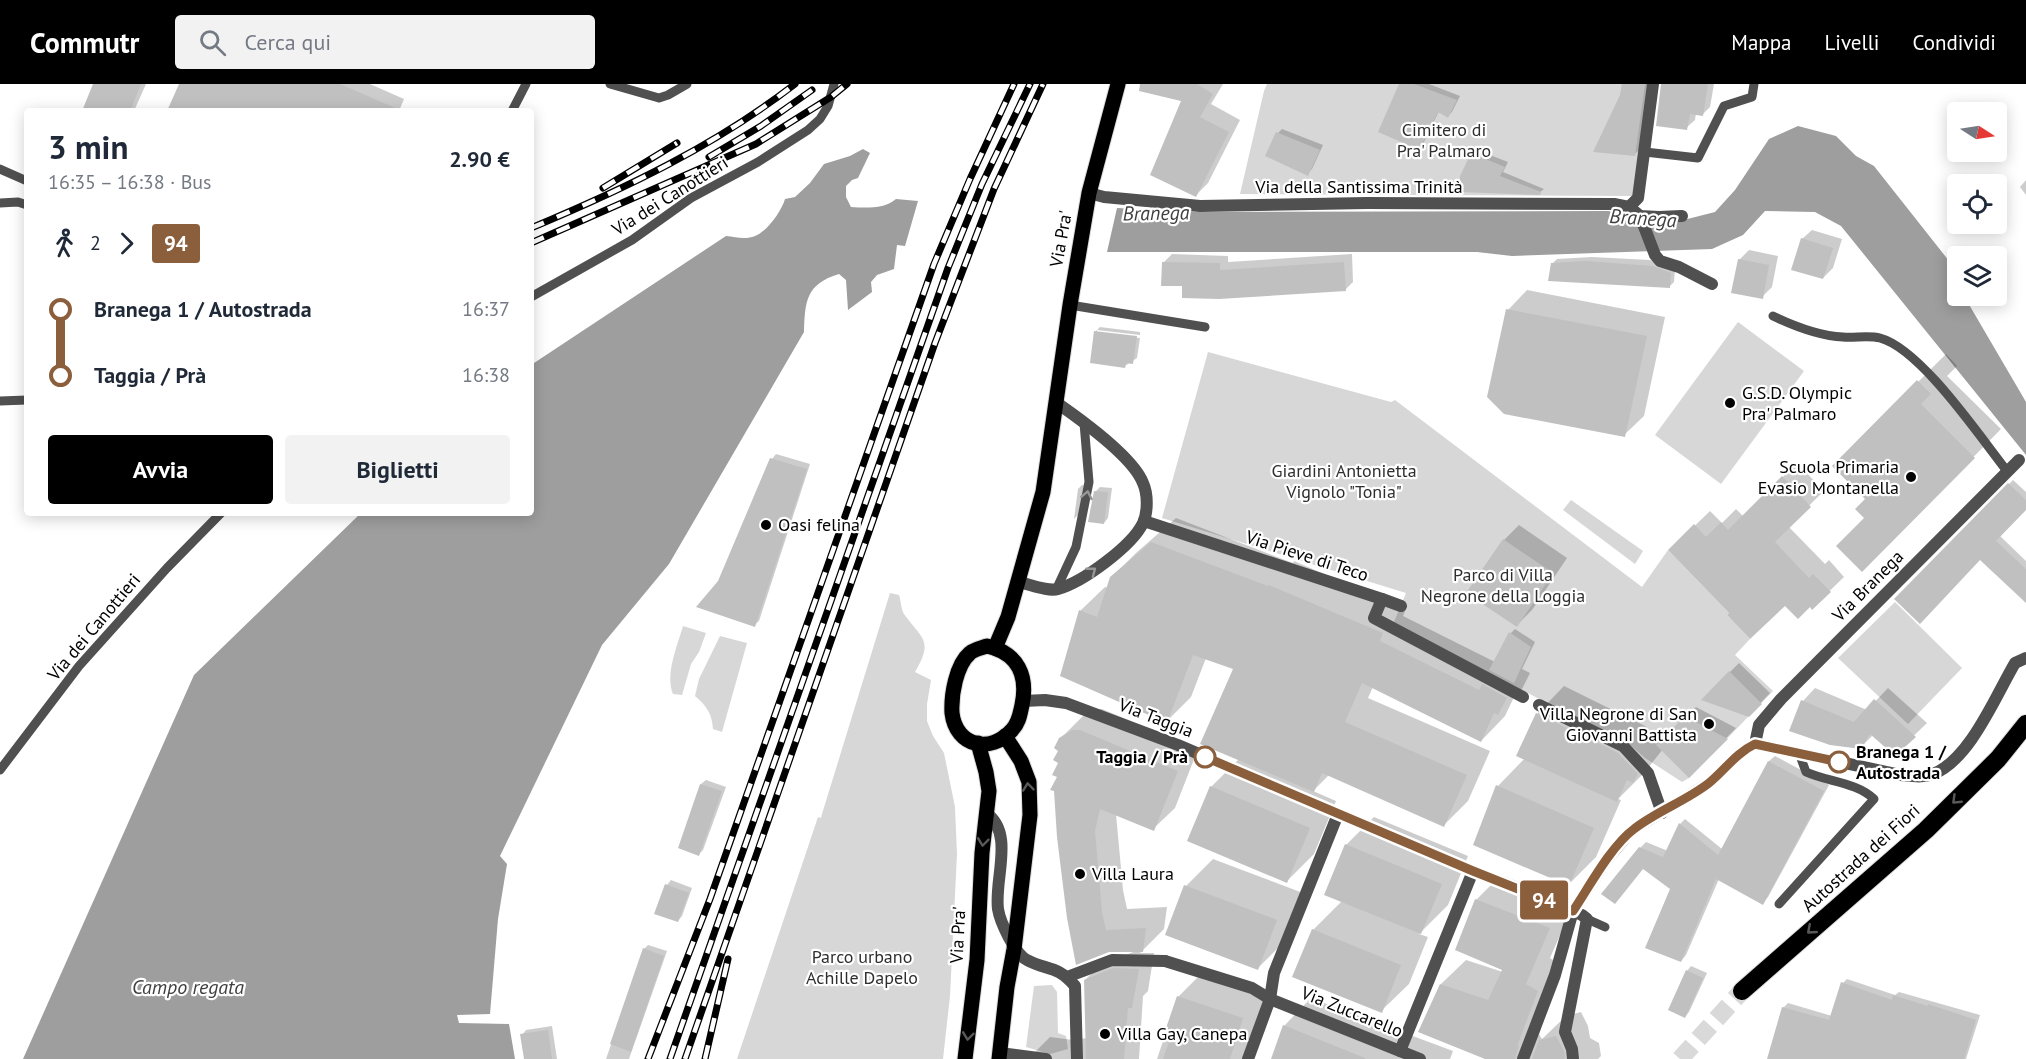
<!DOCTYPE html>
<html lang="it">
<meta charset="utf-8">
<style>
:root{--surface:#fff;--page:#f2f2f3;--text:#1f2937;--muted:#747a83;--accent:#000}
body{margin:0;font-family:"PT Sans",sans-serif;background:var(--page);color:var(--text);height:100vh;display:flex;flex-direction:column;font-size:22px;white-space:nowrap}
*{box-sizing:border-box;margin:0}
p{font-size:20px;color:var(--muted)}
.icon{flex:none;width:33px;height:33px;fill:none;stroke:currentColor;stroke-width:2;stroke-linecap:round;stroke-linejoin:round}
.map{position:relative;flex:1;overflow:hidden}
.side{position:absolute;left:24px;top:24px;width:510px;height:408px;display:flex;flex-direction:column;background:var(--surface);border-radius:6px;box-shadow:0 3px 15px #0003}
.side>*{flex:none}
.badge{padding:0 12px;border-radius:4px;font-size:21px;line-height:39px}
.needle{width:39px;rotate:102deg}
.tools{position:absolute;left:1947px;top:18px;display:grid;gap:12px}
.tools a{display:grid;place-items:center;width:60px;height:60px;border-radius:6px;background:var(--surface);box-shadow:0 3px 15px #0003;font-size:30px}
.map>.badge{position:absolute;translate:-50% -50%;box-shadow:0 0 0 3px #fff}
.legs{display:flex;align-items:center;gap:9px;height:66px;padding:0 24px;font-size:20px}
.legs p{margin-inline-start:auto}
.summary{display:flex;align-items:center;justify-content:space-between;height:102px;padding:0 24px}
h1{font-size:33px;font-weight:600;line-height:45px}
.cta{display:flex;gap:12px;margin-top:auto;padding:12px 24px}
.cta a{flex:1;height:69px;border-radius:6px;background:var(--accent);color:#fff;font-size:24px;font-weight:600;line-height:69px;text-align:center}
.cta a+a{background:var(--page);color:var(--text)}
ul{padding:0 24px;list-style:none}
li{display:flex;align-items:center;gap:21px;height:66px;font-size:22px}
li i{display:grid;place-items:center;width:9px;height:100%;margin:0 8px;background:currentColor}
li i::after{content:'';width:15px;height:15px;margin:-8px;border:4px solid;border-radius:50%;background:var(--surface)}
li p{margin-inline-start:auto}
li:first-child i{background:linear-gradient(#0000 50%,currentColor 0)}
li:last-child i{background:linear-gradient(currentColor 50%,#0000 0)}
header{display:flex;align-items:center;gap:36px;box-sizing:border-box;height:84px;padding:0 30px;background:var(--accent);color:#fff}
header strong{font-size:28px}
nav{display:flex;gap:33px;margin-inline-start:auto;font-size:21px}
.search{width:420px;height:54px;background:var(--page);display:flex;align-items:center;gap:15px;box-sizing:border-box;padding:0 21px;border-radius:6px;color:var(--muted);font-size:22px}
.map>svg:first-child{display:block}
</style>
<header>
<strong>Commutr</strong>
<div class="search"><svg class="icon" aria-label="search" viewBox="0 0 24 24"><circle cx="10" cy="10" r="6"/><path d="M15 15l6 6"/></svg>Cerca qui</div>
<nav><a>Mappa</a><a>Livelli</a><a>Condividi</a></nav>
</header>
<div class="map">
<svg width="2026" height="975" viewBox="0 0 2026 975">
<rect width="100%" height="100%" fill="#fff"/>
<g fill="#d7d7d7">
<polygon points="1267,0 1648,0 1633,112 1240,110 1264,7"/>
<polygon points="1738,238 1804,287 1721,400 1655,351"/>
<polygon points="1208,268 1391,318 1395,316 1642,503 1668,466 1729,529 1727,531 1750,555 1735,571 1773,607 1689,694 1682,698 1645,674 1627,658 1543,617 1394,538 1406,509 1162,434"/>
<polygon points="1571,416 1643,467 1635,480 1563,426"/>
<path d="M 890,509 L 899,511 C 901,517 901,525 904,530 C 922,555 934,556 915,588 L 931,596 L 927,620 L 927,637 L 933,652 L 944,669 L 955,723 L 957,770 L 950,912 L 943,975 L 737,975 L 818,733 L 821,734 L 822,730 Z"/>
<polygon points="1895,518 1962,584 1908,640 1838,574"/>
<path d="M 683,542 L 706,549 L 699,568 L 691,580 L 682,611 L 673,610 C 665,590 677,563 683,542 Z"/>
<path d="M 720,552 L 747,559 L 722,648 L 713,645 C 712,630 707,622 695,612 L 699,595 Z"/>
<polygon points="1052,901 1057,908 1058,949 1066,952 1068,965 1050,970 1026,963 1034,902"/>
</g>
<g fill="#9e9e9e">
<path d="M 1798,42 L 1836,52 L 1856,72 L 1874,82 L 1953,182 C 1952,193 1957,199 1958,212 L 1964,212 L 2026,318 L 2026,371 L 1841,142 L 1815,128 L 1765,127 L 1743,151 L 1712,165 L 1512,172 L 1477,168 L 1107,168 L 1117,124 L 1203,128 L 1609,127 L 1636,140 L 1664,141 L 1715,128 L 1735,106 L 1769,55 Z"/>
<path d="M 863,65 L 870,69 L 858,94 L 852,96 L 846,102 L 846,113 L 851,123 C 866,124 885,125 896,115 L 918,117 L 905,162 L 897,161 L 894,185 L 877,191 L 871,198 L 872,208 L 848,226 L 846,196 L 839,190 C 806,200 805,217 804,248 L 669,480 L 602,561 L 500,772 L 507,780 L 498,835 L 490,930 L 457,931 L 459,939 L 509,940 L 515,975 L 23,975 L 194,591 L 361,429 L 531,429 L 531,281 L 726,152 C 736,153 745,156 755,152 C 767,148 782,126 785,115 L 795,113 L 810,99 L 824,80 L 850,72 Z"/>
</g>
<g fill="#0003">
<polygon points="95,0 146,0 134,27 83,27"/>
<polygon points="180,0 370,0 404,15 399,27 168,27"/>
<polygon points="1145,0 1223,0 1211,20 1240,36 1208,99 1195,112 1183,16"/>
<polygon points="1401,0 1429,0 1460,12 1452,28 1448,32 1439,27 1423,60 1419,64"/>
<polygon points="1623,0 1651,0 1643,62 1635,70 1622,11"/>
<polygon points="1663,0 1714,0 1710,23 1702,31 1696,29 1695,36 1686,44"/>
<polygon points="1282,45 1323,61 1312,85 1307,90 1278,49"/>
<polygon points="1477,66 1508,78 1503,88 1544,105 1539,109 1461,106 1473,70"/>
<polygon points="2026,96 2026,111 2020,103"/>
<polygon points="1812,146 1842,155 1833,184 1823,194 1802,155"/>
<polygon points="1749,166 1778,172 1772,203 1762,213 1739,176"/>
<polygon points="1172,170 1228,172 1228,178 1352,170 1353,198 1345,206 1183,201 1163,179"/>
<polygon points="1592,173 1650,176 1675,185 1674,198 1670,202 1552,180 1557,175"/>
<polygon points="1527,206 1665,233 1644,332 1624,351 1508,226"/>
<polygon points="1100,243 1140,248 1140,251 1097,246"/>
<polygon points="1097,246 1097,249 1140,254 1137,274 1125,282 1095,248"/>
<polygon points="1946,270 1957,282 1947,292 2001,345 1862,486 1867,415 1834,382"/>
<polygon points="776,370 810,380 759,537 754,541 772,375"/>
<polygon points="1797,379 1824,407 1788,442 1825,480 1829,476 1844,493 1812,524 1810,521 1785,520 1731,529 1670,466 1710,427 1722,439 1736,425 1743,432"/>
<polygon points="2013,396 2026,408 2026,424 2000,452 2026,477 2026,517 1980,474 1896,515"/>
<polygon points="1082,401 1084,401 1078,431 1074,435 1078,405"/>
<polygon points="1100,403 1112,404 1108,434 1104,439 1096,407"/>
<polygon points="1176,434 1293,479 1294,477 1406,525 1403,532 1495,578 1511,549 1515,545 1535,558 1522,585 1530,589 1522,605 1514,613 1505,632 1481,657 1373,603 1368,614 1490,667 1468,717 1444,741 1329,691 1313,707 1336,717 1314,770 1287,797 1211,703 1239,675 1235,584 1206,574 1191,613 1167,637 1080,527 1105,503 1108,504 1111,494 1136,469"/>
<polygon points="1519,441 1567,474 1532,526 1517,541 1504,456"/>
<polygon points="1739,579 1770,609 1749,631 1703,615"/>
<polygon points="1564,602 1645,642 1661,658 1696,623 1736,644 1689,692 1663,665 1644,689 1618,715 1621,716 1596,773 1568,801 1498,702 1525,674 1518,671 1537,630"/>
<polygon points="1815,604 1867,626 1888,604 1927,639 1895,670 1873,651 1861,663 1791,646 1803,617"/>
<polygon points="1094,625 1102,625 1198,665 1175,724 1153,745 1116,730 1123,806 1127,825 1167,823 1164,845 1140,869 1154,869 1148,907 1143,912 1139,975 1028,975 1050,953 1073,956 1087,954 1085,896 1101,880 1136,867 1109,867 1059,693 1060,655 1082,633"/>
<polygon points="1775,672 1829,701 1768,813 1763,819 1719,795 1686,871 1681,877 1672,804 1640,764 1646,758 1668,767 1680,740 1685,735 1722,765 1769,677"/>
<polygon points="706,696 726,703 703,766 699,770 701,700"/>
<polygon points="1374,733 1468,772 1448,821 1419,850 1428,853 1409,900 1381,927 1313,846 1342,817 1346,761"/>
<polygon points="1213,775 1303,809 1285,857 1258,884 1186,802"/>
<polygon points="1501,791 1574,819 1550,874 1562,882 1539,950 1542,955 1566,932 1581,928 1588,942 1590,954 1599,959 1601,972 1598,975 1489,975 1441,900 1466,876 1503,888 1476,816"/>
<polygon points="671,796 692,804 682,832 678,837 667,801"/>
<polygon points="648,861 667,867 629,975 606,975 644,865"/>
<polygon points="1691,882 1707,889 1689,928 1685,933 1687,887"/>
<polygon points="1205,886 1270,907 1247,975 1157,975 1178,913"/>
<polygon points="1847,895 1895,911 1899,908 1980,931 1966,975 1769,975 1783,924 1788,919 1832,932 1843,899"/>
<polygon points="1311,914 1453,967 1450,975 1272,975 1284,942"/>
<polygon points="552,942 557,975 525,975 522,951 526,946"/>
</g>
<g fill="#c0c0c0">
<polygon points="93,0 141,0 130,27 82,27"/>
<polygon points="179,0 340,0 402,27 167,27"/>
<polygon points="1140,0 1197,0 1213,10 1200,33 1229,48 1196,113 1150,91 1181,17 1139,7"/>
<polygon points="1399,0 1414,0 1457,16 1448,34 1438,28 1419,66 1378,48"/>
<polygon points="1622,0 1645,0 1635,72 1593,68 1620,11"/>
<polygon points="1661,0 1708,0 1703,32 1690,30 1687,46 1656,42"/>
<polygon points="1276,48 1320,66 1308,92 1265,72"/>
<polygon points="1471,69 1505,83 1500,92 1541,108 1540,111 1459,108 1460,92"/>
<polygon points="1801,154 1833,164 1823,195 1791,186"/>
<polygon points="1738,175 1769,181 1763,215 1731,209"/>
<polygon points="1586,177 1653,182 1671,189 1670,204 1548,197 1551,179"/>
<polygon points="1162,178 1220,179 1220,186 1344,178 1346,207 1219,215 1182,214 1182,202 1161,202"/>
<polygon points="1506,225 1647,252 1625,353 1504,330 1487,313"/>
<polygon points="1094,247 1137,252 1133,280 1126,279 1125,284 1090,279"/>
<polygon points="1917,296 1931,310 1921,320 1975,374 1862,488 1836,462 1864,434 1855,425 1865,415 1832,382"/>
<polygon points="770,374 807,385 755,543 696,523 718,497"/>
<polygon points="1782,392 1811,423 1775,458 1809,494 1813,490 1831,508 1812,526 1810,523 1798,535 1785,522 1750,555 1727,531 1729,529 1668,466 1694,440 1706,453 1721,438 1728,446"/>
<polygon points="2008,399 2026,416 2026,426 1996,457 2026,485 2026,519 1980,476 1920,540 1894,515"/>
<polygon points="1094,407 1108,408 1104,440 1088,438"/>
<polygon points="1503,455 1553,489 1517,543 1466,509"/>
<polygon points="1151,458 1268,502 1269,501 1383,549 1380,557 1479,606 1482,600 1507,614 1498,631 1494,629 1481,658 1362,599 1345,638 1467,691 1444,743 1322,689 1314,708 1200,660 1233,585 1193,571 1167,639 1060,592 1079,526 1097,533 1110,493"/>
<polygon points="1509,548 1531,563 1514,599 1489,586"/>
<polygon points="1729,587 1762,620 1749,633 1701,616"/>
<polygon points="1874,615 1916,653 1895,672 1870,650 1861,665 1830,661 1789,647 1801,616 1854,638"/>
<polygon points="1536,629 1618,669 1638,690 1633,699 1627,696 1617,718 1516,672"/>
<polygon points="1685,632 1728,655 1689,694 1656,661"/>
<polygon points="1072,646 1080,646 1178,687 1154,747 1100,725 1095,747 1102,828 1106,846 1146,844 1143,868 1109,868 1076,881 1067,834 1057,753 1054,707 1050,706 1057,693 1052,691 1058,679 1053,676 1058,667 1054,664 1059,654"/>
<polygon points="1768,677 1824,707 1763,821 1716,795 1681,878 1645,864 1670,805 1643,785 1615,820 1601,810 1639,763 1663,773 1679,739 1718,771"/>
<polygon points="700,700 722,707 699,772 678,764"/>
<polygon points="1496,701 1594,744 1569,802 1473,761"/>
<polygon points="1210,702 1310,744 1287,799 1187,757"/>
<polygon points="1345,760 1442,800 1421,850 1324,811"/>
<polygon points="665,800 689,809 678,838 654,830"/>
<polygon points="1184,801 1277,836 1258,886 1165,851"/>
<polygon points="1475,815 1550,844 1526,900 1538,907 1517,962 1519,961 1515,975 1485,975 1418,948 1440,900 1488,916 1502,886 1455,866"/>
<polygon points="1312,845 1401,881 1382,929 1292,893"/>
<polygon points="643,864 664,872 631,968 610,960"/>
<polygon points="1113,884 1139,885 1132,924 1128,924 1124,975 1086,975 1084,896"/>
<polygon points="1686,886 1703,894 1685,934 1668,926"/>
<polygon points="1841,898 1892,916 1893,911 1928,922 1928,920 1976,936 1964,975 1767,975 1782,923 1829,936"/>
<polygon points="1177,912 1243,934 1230,975 1163,975 1169,958 1162,956"/>
<polygon points="1283,941 1365,974 1365,975 1271,975"/>
<polygon points="548,946 552,975 524,975 520,950"/>
<polygon points="1556,952 1564,967 1565,975 1532,975 1539,956"/>
</g>
<g fill="none" stroke-linecap="round" stroke-linejoin="round">
<polyline stroke="#d9d9d9" stroke-width="18" stroke-dasharray="18 9" stroke-linecap="butt" points="1680,975 1742,907"/>
<g stroke="#dbdbdb" stroke-width="17">
<g id="primary">
<path d="M 987,562 C 1018,569 1028,592 1022,621 C 1020,630 1019,639 1012,646 C 991,670 956,663 952,629 C 951,611 956,581 970,569 C 975,565 982,564 987,562 Z"/>
<polyline points="995,564 1008,533 1043,408 1070,221 1089,109 1118,0"/>
<polyline points="965,975 977,876 982,769 989,707 986,688 978,659"/>
<polyline points="999,975 1007,903 1014,865 1030,731 1029,698 1021,677 1005,652"/>
</g>
</g>
<g stroke="#dbdbdb" stroke-width="20">
<polyline id="motorway" points="1742,907 1926,746 1998,675 2026,640"/>
</g>
<g stroke="#505050" stroke-width="9">
<polyline points="610,0 659,14 668,11 687,0"/>
<polyline points="512,27 526,0"/>
<polyline points="1645,68 1698,74 1724,22 1752,13 1754,0"/>
<polyline points="0,85 27,97"/>
<polyline points="0,119 18,118 27,121"/>
<polyline points="531,213 632,156 691,114 758,78 808,46 820,35 828,22 834,0"/>
<polyline points="1070,221 1205,243"/>
<path d="M 1773,232 C 1794,242 1819,252 1843,253 C 1855,254 1869,251 1880,254 C 1921,265 1980,353 2007,387"/>
<polyline points="0,317 27,316"/>
<polyline points="1056,506 1076,463 1089,398 1084,339"/>
<polyline points="0,686 79,582 167,484 221,429"/>
<path d="M 1779,820 L 1874,715 C 1856,698 1828,698 1806,688 L 1799,669"/>
<polyline points="1587,835 1605,843"/>
</g>
<g stroke="#505050" stroke-width="12">
<polyline points="1539,621 1623,662 1648,689 1662,729"/>
<polyline points="1067,893 1112,876 1165,877"/>
<polyline points="1000,969 1046,975"/>
</g>
<g stroke="#505050" stroke-width="12">
<polyline points="1089,109 1104,113 1200,122 1367,119 1614,120 1629,123 1640,132 1659,133 1682,132"/>
<polyline points="1629,123 1638,114 1653,0"/>
<polyline points="1640,132 1655,171 1660,177 1679,183 1712,200"/>
<polyline points="1144,437 1382,515 1374,534 1523,613"/>
<path d="M 1018,498 C 1029,500 1048,508 1058,505 C 1083,498 1132,462 1143,439 C 1148,428 1148,410 1143,399 C 1133,373 1080,335 1057,319"/>
<polyline points="1382,515 1401,522"/>
<polyline points="1023,617 1045,616 1066,619 1178,661 1473,787 1582,831 1587,835 1565,948 1572,965 1573,975"/>
<polyline points="1755,660 1759,641 1781,615 2019,376"/>
<path d="M 986,729 C 1015,749 994,795 998,825 C 1000,838 1015,870 1027,876 C 1047,887 1056,880 1075,902 L 1077,975"/>
<polyline points="1165,877 1252,904 1270,915 1420,975"/>
<polyline points="1400,967 1473,787"/>
<polyline points="1248,975 1270,915 1274,889 1338,730"/>
<path d="M 1523,975 L 1555,891 L 1573,827 L 1607,775 L 1631,747 L 1709,699 L 1740,669 L 1755,660 L 1901,691 C 1911,692 1923,694 1933,690 C 1970,676 1996,611 2015,579 L 2026,574"/>
</g>
<use href="#primary" stroke="#000" stroke-width="15"/>
<use href="#motorway" stroke="#000" stroke-width="18"/>
<g stroke="#000" stroke-width="7">
<g id="rail">
<polyline points="709,73 761,42 812,6"/>
<polyline points="603,104 677,59"/>
<path d="M 531,144 C 624,105 715,62 795,0"/>
<polyline points="531,159 756,60 831,13 847,0"/>
<polyline points="648,975 710,815 934,180 970,95 1014,0"/>
<polyline points="670,975 948,184 982,100 1030,0"/>
<polyline points="685,975 935,259 994,105 1043,0"/>
<polyline points="705,975 728,875"/>
</g>
</g>
<use href="#rail" stroke="#fff" stroke-width="4.5" stroke-dasharray="14" stroke-linecap="butt"/>
</g>
<defs><path id="oneway-chevron" d="M-2-3.5L2.5 0L-2 3.5" fill="none" stroke-width="1.6" stroke-linecap="round" stroke-linejoin="round" transform="scale(1.5)"/></defs>
<g stroke="#969696">
<use href="#oneway-chevron" transform="translate(1087 411) rotate(-79)"/>
<use href="#oneway-chevron" transform="translate(1092 487) rotate(-38)"/>
</g>
<g stroke="#595959">
<use href="#oneway-chevron" transform="translate(1028 703) rotate(-96)"/>
<use href="#oneway-chevron" transform="translate(1956 716) rotate(136)"/>
<use href="#oneway-chevron" transform="translate(983 758) rotate(97)"/>
<use href="#oneway-chevron" transform="translate(1811 846) rotate(139)"/>
<use href="#oneway-chevron" transform="translate(968 952) rotate(97)"/>
</g>
<g fill="none" stroke-linecap="round" stroke-linejoin="round">
<g stroke="#fff" stroke-width="14">
<path id="line-1" d="M 1205,673 L 1473,787 L 1573,827 C 1589,803 1611,762 1634,745 C 1657,727 1686,717 1709,699 C 1725,686 1736,669 1755,660 L 1839,678"/>
</g>
<use href="#line-1" stroke="#8b5e3c" stroke-width="9"/>
</g>
<g fill="#000" stroke="#fff" stroke-width="2">
<circle cx="1730" cy="319" r="6"/>
<circle cx="1911" cy="393" r="6"/>
<circle cx="766" cy="441" r="6"/>
<circle cx="1709" cy="640" r="6"/>
<circle cx="1080" cy="790" r="6"/>
<circle cx="1105" cy="950" r="6"/>
</g>
<g fill="#fff" stroke="#8b5e3c" stroke-width="3">
<circle cx="1205" cy="673" r="10"/>
<circle cx="1839" cy="678" r="10"/>
</g>
<g text-anchor="middle" stroke-width="4.5" stroke-linejoin="round" paint-order="stroke">
<g font-size="18" fill="#2e2e2e" stroke="#fff">
<text x="1444" y="52">Cimitero di<tspan x="1444" dy="21">Pra' Palmaro</tspan></text>
<text x="1344" y="393">Giardini Antonietta<tspan x="1344" dy="21">Vignolo "Tonia"</tspan></text>
<text x="1503" y="497">Parco di Villa<tspan x="1503" dy="21">Negrone della Loggia</tspan></text>
<text x="862" y="879">Parco urbano<tspan x="862" dy="21">Achille Dapelo</tspan></text>
</g>
<g font-size="18" fill="#000" stroke="#fff">
<text x="1359" y="109">Via della Santissima Trinità</text>
<text transform="translate(670 112) rotate(-32)" y="6">Via dei Canottieri</text>
<text transform="translate(1061 155) rotate(-80)" y="6">Via Pra'</text>
<text transform="translate(1307 472) rotate(18)" y="6">Via Pieve di Teco</text>
<text transform="translate(1868 502) rotate(-45)" y="6">Via Branega</text>
<text transform="translate(94 543) rotate(-50)" y="6">Via dei Canottieri</text>
<text transform="translate(1156 634) rotate(21)" y="6">Via Taggia</text>
<text transform="translate(1861 774) rotate(-42)" y="6">Autostrada dei Fiori</text>
<text transform="translate(958 851) rotate(-87)" y="6">Via Pra'</text>
<text transform="translate(1352 928) rotate(22)" y="6">Via Zuccarello</text>
</g>
<g font-size="18" fill="#000" stroke="#fff" text-anchor="start">
<text x="1742" y="315">G.S.D. Olympic<tspan x="1742" dy="21">Pra' Palmaro</tspan></text>
<text x="1899" y="389" text-anchor="end">Scuola Primaria<tspan x="1899" dy="21">Evasio Montanella</tspan></text>
<text x="778" y="447">Oasi felina</text>
<text x="1697" y="636" text-anchor="end">Villa Negrone di San<tspan x="1697" dy="21">Giovanni Battista</tspan></text>
<text x="1092" y="796">Villa Laura</text>
<text x="1117" y="956">Villa Gay, Canepa</text>
</g>
<g font-size="18" font-weight="bold" fill="#000" stroke="#fff" text-anchor="start">
<text x="1856" y="674">Branega 1 /<tspan x="1856" dy="21">Autostrada</tspan></text>
<text x="1188" y="679" text-anchor="end">Taggia / Prà</text>
</g>
<g font-size="20" font-style="italic" fill="#3f3f3f" stroke="#fff">
<text transform="translate(1156 129) rotate(-1)" y="7">Branega</text>
<text transform="translate(1643 134) rotate(4)" y="7">Branega</text>
<text x="188" y="910">Campo regata</text>
</g>
</g>
</svg>
<div class="tools">
<a><svg class="needle" viewBox="-14 -14 28 28"><path d="M0-13l5 13h-10z" fill="#e53935"/><path d="M0 13l5-13h-10z" fill="#747a83"/></svg></a>
<a><svg class="icon" aria-label="locate" viewBox="0 0 24 24"><circle cx="12" cy="12" r="6"/><path d="M12 2v4M12 18v4M2 12h4M18 12h4"/></svg></a>
<a><svg class="icon" aria-label="layers" viewBox="0 0 24 24"><path d="M12 4l9 5-9 5-9-5zM3 14l9 5 9-5"/></svg></a>
</div>
<b class="badge" style="left:1544px;top:816px;background:#8b5e3c;color:#fff">94</b>
<section class="side">
<div class="summary"><div><h1>3 min</h1><p>16:35 – 16:38 · Bus</p></div><b>2.90 €</b></div>
<div class="legs"><svg class="icon" aria-label="walk" viewBox="0 0 24 24"><circle cx="13" cy="4" r="2"/><path d="M13 8l-2 6 4 7M11 14l-3 7M7 12l3-4h3l4 4"/></svg>2<svg class="icon" aria-label="forward" viewBox="0 0 24 24"><path d="M9 5l7 7-7 7"/></svg><b class="badge" style="background:#8b5e3c;color:#fff">94</b></div>
<ul>
<li><i style="color:#8b5e3c"></i><b>Branega 1 / Autostrada</b><p>16:37</p></li>
<li><i style="color:#8b5e3c"></i><b>Taggia / Prà</b><p>16:38</p></li>
</ul>
<div class="cta"><a>Avvia</a><a>Biglietti</a></div>
</section>
</div>
